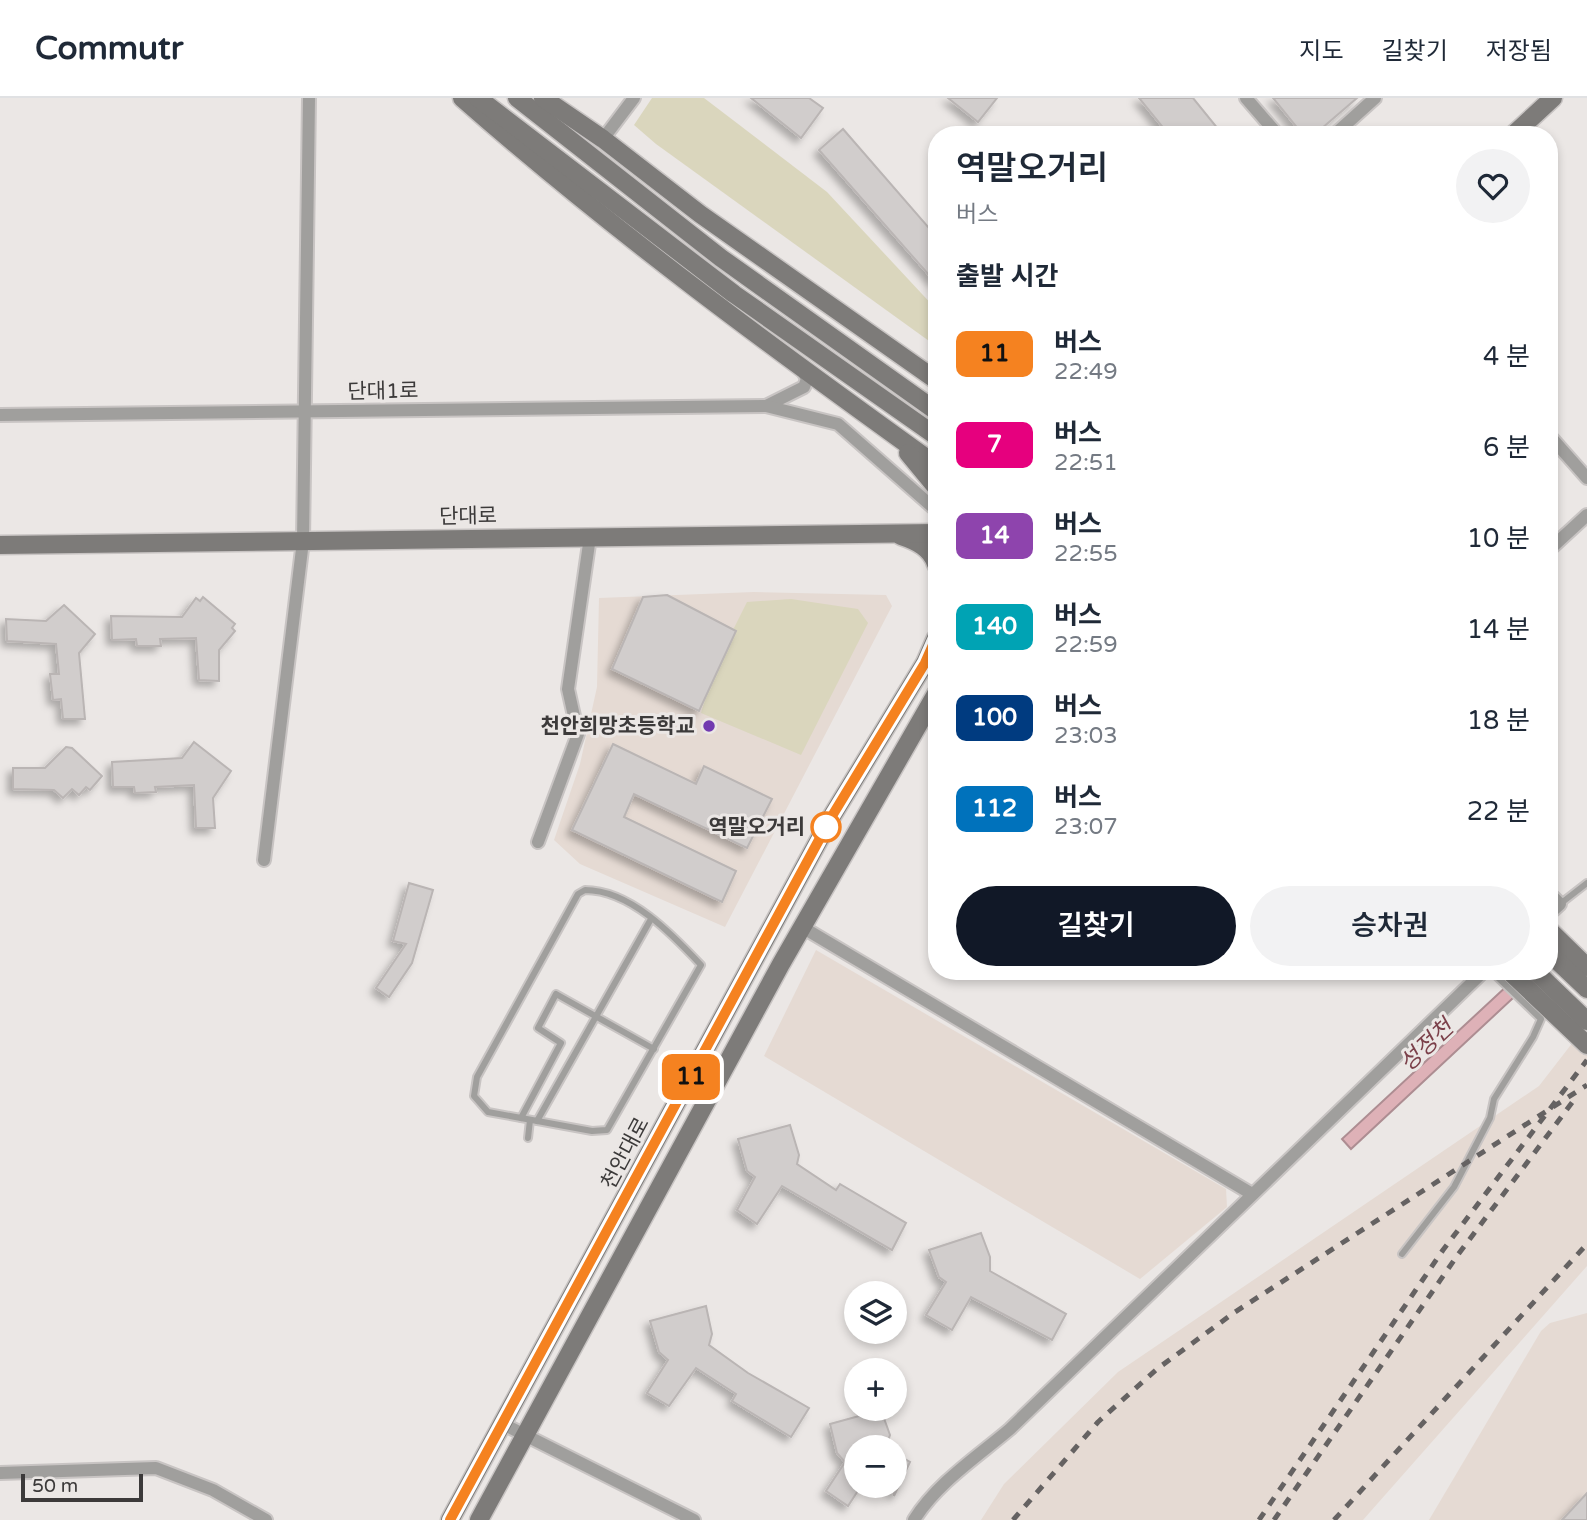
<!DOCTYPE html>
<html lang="ko">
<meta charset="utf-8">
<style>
:root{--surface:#fff;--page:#f2f2f3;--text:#1f2937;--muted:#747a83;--line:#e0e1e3;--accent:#111827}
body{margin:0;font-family:"Varela Round","Noto Sans KR",sans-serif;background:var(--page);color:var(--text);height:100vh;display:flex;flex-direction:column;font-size:26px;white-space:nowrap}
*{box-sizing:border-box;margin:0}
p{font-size:23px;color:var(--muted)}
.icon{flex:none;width:38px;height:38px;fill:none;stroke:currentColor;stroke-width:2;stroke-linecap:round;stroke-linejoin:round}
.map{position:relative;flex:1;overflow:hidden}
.sheet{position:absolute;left:928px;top:28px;width:630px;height:854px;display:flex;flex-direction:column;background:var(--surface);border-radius:28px;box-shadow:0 4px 10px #0003}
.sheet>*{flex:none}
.badge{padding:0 14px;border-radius:10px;font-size:24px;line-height:46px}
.buttons{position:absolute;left:844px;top:1183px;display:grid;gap:14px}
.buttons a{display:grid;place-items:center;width:63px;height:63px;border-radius:50%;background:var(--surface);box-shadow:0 4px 10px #0003;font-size:35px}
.scale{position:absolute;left:21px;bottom:18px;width:122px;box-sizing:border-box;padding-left:7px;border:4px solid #3c3a3a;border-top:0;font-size:19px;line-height:24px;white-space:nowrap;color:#3c3a3a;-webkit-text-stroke:5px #ebe7e5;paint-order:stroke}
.map>.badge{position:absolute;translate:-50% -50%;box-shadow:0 0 0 4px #fff}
h2{padding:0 28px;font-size:26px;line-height:63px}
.round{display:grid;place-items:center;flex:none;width:74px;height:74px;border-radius:37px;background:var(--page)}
.headline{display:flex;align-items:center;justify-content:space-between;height:119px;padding:0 28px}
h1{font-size:33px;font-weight:600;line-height:52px}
.cta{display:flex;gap:14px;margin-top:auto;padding:14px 28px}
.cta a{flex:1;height:80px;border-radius:42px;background:var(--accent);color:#fff;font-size:28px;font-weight:600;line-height:80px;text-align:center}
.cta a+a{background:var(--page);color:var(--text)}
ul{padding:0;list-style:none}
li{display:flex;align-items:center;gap:21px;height:91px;padding:0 28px}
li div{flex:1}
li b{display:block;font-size:26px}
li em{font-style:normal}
li .badge{min-width:77px;font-weight:700;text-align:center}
header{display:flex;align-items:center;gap:42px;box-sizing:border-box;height:98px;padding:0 35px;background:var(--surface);border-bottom:2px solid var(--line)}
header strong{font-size:33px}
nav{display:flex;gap:38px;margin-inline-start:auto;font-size:24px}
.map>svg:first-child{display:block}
</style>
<header>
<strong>Commutr</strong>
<nav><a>지도</a><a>길찾기</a><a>저장됨</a></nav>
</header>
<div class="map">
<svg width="1587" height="1422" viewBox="0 0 1587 1422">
<defs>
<filter id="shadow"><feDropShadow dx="-5" dy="5" stdDeviation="3.5" flood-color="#0004"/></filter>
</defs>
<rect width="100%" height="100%" fill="#ebe7e5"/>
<g fill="#e5dad3">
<polygon points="754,494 886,497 892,508 725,829 580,766 554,742 580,666 597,589 599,500"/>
<polygon points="816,852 1226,1091 1227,1109 1140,1181 764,958"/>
<polygon points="1587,926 1587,1168 1363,1422 981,1422 1004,1386 1118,1274 1539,988"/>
<polygon points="1587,1215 1587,1422 1429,1422 1541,1233 1550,1225"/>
</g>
<g fill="#dad6bd">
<polygon points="652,0 704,0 827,94 936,211 936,248 656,46 634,27"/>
<polygon points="791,501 858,511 868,525 801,657 701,615 714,570 747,504"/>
</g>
<polygon fill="#deb1b7" stroke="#ad8d92" stroke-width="2" points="1523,873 1542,873 1351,1051 1342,1041"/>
<g fill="#d1cdcc" stroke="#bab5b4" stroke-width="2" filter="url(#shadow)">
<polygon points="751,0 809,0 823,10 801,40"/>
<polygon points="948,0 997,0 978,24"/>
<polygon points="1139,0 1193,0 1223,37 1169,37"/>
<polygon points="1273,0 1357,0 1314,37 1303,37"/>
<polygon points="843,31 936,138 936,185 819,52"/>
<polygon points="667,497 736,533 699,613 612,571 643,499"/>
<polygon points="203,499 235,526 232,530 235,533 219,552 219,583 199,582 196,540 160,541 161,548 137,548 136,541 112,542 111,518 182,519 196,500 200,503"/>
<polygon points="64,507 95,536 79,555 85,621 63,621 61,601 53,602 50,576 59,576 56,546 7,543 6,521 46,523"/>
<polygon points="194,644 231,673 213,700 215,730 196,730 194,687 155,689 156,694 135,695 134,689 113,689 112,664 182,660"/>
<polygon points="613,646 696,686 704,668 772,701 747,750 634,696 624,719 736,773 722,804 572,732"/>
<polygon points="66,649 72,650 102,678 90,692 86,689 79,697 72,691 63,700 54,692 13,691 13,670 45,670"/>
<polygon points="409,785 433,792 412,865 389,899 376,890 406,846 393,843"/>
<polygon points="790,1027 799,1057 797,1066 836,1092 840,1086 906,1125 892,1152 782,1088 757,1126 737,1112 755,1079 747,1073 738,1041"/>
<polygon points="981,1135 990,1159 990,1173 1066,1216 1052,1242 971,1199 952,1232 926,1217 946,1184 939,1179 929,1152"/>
<polygon points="706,1208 712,1236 709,1247 748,1275 809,1310 791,1339 732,1303 736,1296 696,1270 669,1308 647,1295 668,1262 659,1254 650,1223"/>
<polygon points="881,1312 890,1337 888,1343 884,1349 856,1349 856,1388 861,1388 848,1408 826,1393 845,1364 837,1355 830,1326"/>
<polygon points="894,1355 910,1364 894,1398"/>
<polygon points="1587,1395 1587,1422 1562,1422"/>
</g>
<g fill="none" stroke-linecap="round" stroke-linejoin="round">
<g stroke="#c8c4c3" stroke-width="10">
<g id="lane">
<path d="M 585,792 C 630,792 672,836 701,867 L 607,1032 L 592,1033 L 488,1014 L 474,998 L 477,979 L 578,796 Z"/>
<polyline points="1560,806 1587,785"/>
<polyline points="521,1020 561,945 538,930 556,896 654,951"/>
<polyline points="537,1023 651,821"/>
<polyline points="528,1040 530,1022"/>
<polyline points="1402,1156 1454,1089 1490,1020 1494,1001 1533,939 1541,921 1491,873"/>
</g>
</g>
<g stroke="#c8c4c3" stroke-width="16">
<g id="street">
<polyline points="1246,0 1278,37"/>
<polyline points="1334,37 1375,0"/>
<polyline points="603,41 634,0"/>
<polyline points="766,308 804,289 807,281 802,271"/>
<polyline points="0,317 766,308 838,326 936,412"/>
<polyline points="1549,337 1587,380"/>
<polyline points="1549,452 1587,417"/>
<polyline points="538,744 578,636 568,591 590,439"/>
<polyline points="264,762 303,443 309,0"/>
<polyline points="1549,795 1560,806 1549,816"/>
<polyline points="802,829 1252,1096"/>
<polyline points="503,1326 694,1422"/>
<polyline points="0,1375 156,1370 213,1392 266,1422"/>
<path d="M 914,1422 C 937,1385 977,1359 1010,1331 L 1484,873"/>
</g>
</g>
<g stroke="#c8c4c3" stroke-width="21">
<g id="secondary">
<path d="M 462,0 C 613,133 773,250 936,367"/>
<polyline points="478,0 734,196 936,338"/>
<polyline points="517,0 721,160 936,313"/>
<polyline points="543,0 603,41 700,116 936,282"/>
<polyline points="1513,37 1553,0"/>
<polyline points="908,355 936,389"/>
<path d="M 901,438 C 916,443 931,450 936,466"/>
<polyline points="0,447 936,435"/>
<polyline points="1549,832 1587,869"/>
<polyline points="1549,855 1587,891"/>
<polyline points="1509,873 1587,947"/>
<polyline points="1535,873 1587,923"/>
<polyline points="450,1422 832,718 925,565 936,540"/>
<polyline points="479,1422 781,866 936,596"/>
</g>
</g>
<use href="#lane" stroke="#a09f9d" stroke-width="6"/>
<use href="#street" stroke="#a09f9d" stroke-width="12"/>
<use href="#secondary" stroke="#7d7b79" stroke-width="18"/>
<g stroke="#656262" stroke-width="5" stroke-dasharray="9 9" stroke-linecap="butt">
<polyline points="1013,1422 1098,1324 1157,1271 1235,1214 1587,987"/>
<polyline points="1259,1422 1443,1152 1587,962"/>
<polyline points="1274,1422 1457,1158 1577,998"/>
<polyline points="1334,1422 1587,1146"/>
</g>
</g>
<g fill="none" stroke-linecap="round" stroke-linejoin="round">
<g stroke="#fff" stroke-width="16">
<polyline id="line" points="450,1422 832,718 925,565 936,540"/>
</g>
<use href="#line" stroke="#f58220" stroke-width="10"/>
</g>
<circle fill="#723ab0" stroke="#ebe7e5" stroke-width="2.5" cx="709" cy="628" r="7"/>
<circle fill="#fff" stroke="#f58220" stroke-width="3.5" cx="826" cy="729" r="14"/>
<g text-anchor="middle" stroke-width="6" stroke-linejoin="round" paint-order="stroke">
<g font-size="21" fill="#3c3a3a" stroke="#ebe7e5">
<text transform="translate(383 293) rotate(-1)" y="7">단대1로</text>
<text transform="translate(468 418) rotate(-1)" y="7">단대로</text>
<text transform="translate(625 1055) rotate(-62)" y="7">천안대로</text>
</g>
<g font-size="21" font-weight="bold" fill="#3c3a3a" stroke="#ebe7e5" text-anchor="end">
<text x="695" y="635">천안희망초등학교</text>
</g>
<g font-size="21" font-weight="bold" fill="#3c3a3a" stroke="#ebe7e5" text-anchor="end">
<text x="805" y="736">역말오거리</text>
</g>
<g font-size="23" font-style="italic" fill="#7b404a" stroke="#ebe7e5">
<text transform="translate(1426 947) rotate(-43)" y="8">성정천</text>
</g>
</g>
</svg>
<div class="buttons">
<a><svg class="icon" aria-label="layers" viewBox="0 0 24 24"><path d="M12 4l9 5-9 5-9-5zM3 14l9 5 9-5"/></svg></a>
<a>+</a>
<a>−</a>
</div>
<div class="scale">50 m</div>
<b class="badge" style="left:691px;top:979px;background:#f58220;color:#111">11</b>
<section class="sheet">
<div class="headline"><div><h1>역말오거리</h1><p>버스</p></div><a class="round"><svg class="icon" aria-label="heart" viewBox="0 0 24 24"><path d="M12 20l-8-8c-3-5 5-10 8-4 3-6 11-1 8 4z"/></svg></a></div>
<h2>출발 시간</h2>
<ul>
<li><span class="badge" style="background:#f58220;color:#111">11</span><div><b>버스</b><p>22:49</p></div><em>4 분</em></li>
<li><span class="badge" style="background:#e6007e;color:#fff">7</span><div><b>버스</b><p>22:51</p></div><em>6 분</em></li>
<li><span class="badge" style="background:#8e44ad;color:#fff">14</span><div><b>버스</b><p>22:55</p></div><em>10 분</em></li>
<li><span class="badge" style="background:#00a3b4;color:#fff">140</span><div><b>버스</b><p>22:59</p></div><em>14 분</em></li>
<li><span class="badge" style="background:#003b80;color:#fff">100</span><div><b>버스</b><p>23:03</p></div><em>18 분</em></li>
<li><span class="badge" style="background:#0072bc;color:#fff">112</span><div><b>버스</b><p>23:07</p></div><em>22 분</em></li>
</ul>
<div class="cta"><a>길찾기</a><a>승차권</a></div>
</section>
</div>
